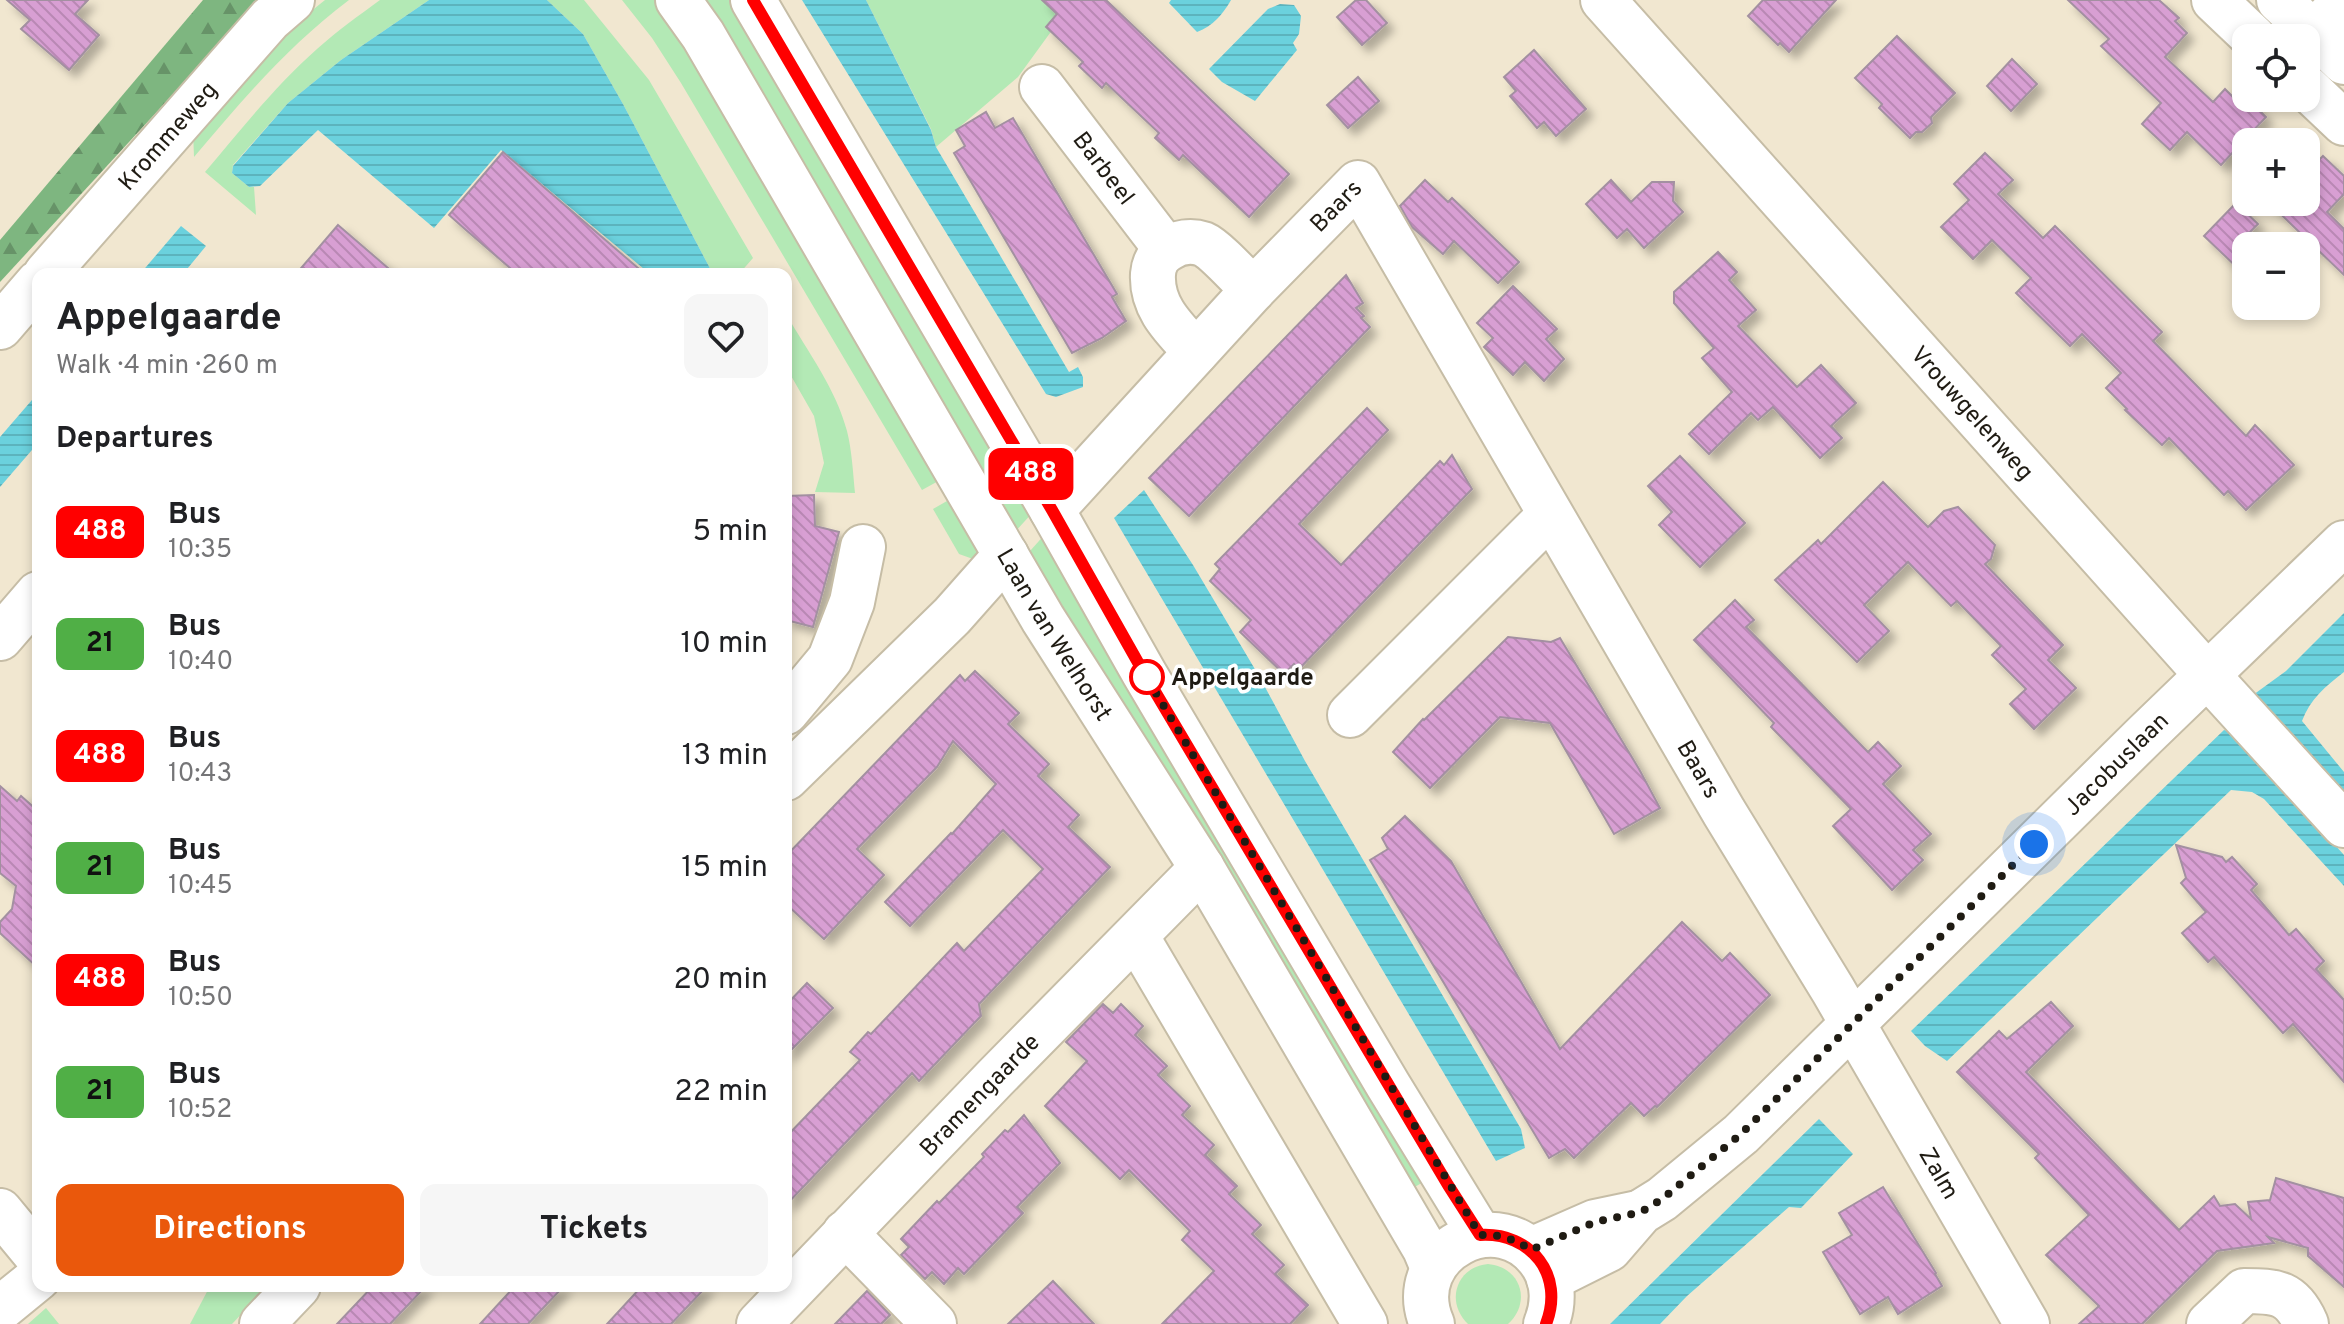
<!DOCTYPE html>
<meta charset="utf-8">
<style>
:root{--surface:#fff;--page:#f6f6f6;--text:#202124;--muted:#757577;--accent:#ea580c}
body{margin:0;font-family:Overpass,sans-serif;background:var(--page);color:var(--text);height:100vh;display:flex;flex-direction:column;font-size:30px;white-space:nowrap}
*{box-sizing:border-box;margin:0}
p{font-size:26px;color:var(--muted)}
.icon{flex:none;width:44px;height:44px;fill:none;stroke:currentColor;stroke-width:2;stroke-linecap:round;stroke-linejoin:round}
.map{position:relative;flex:1;overflow:hidden}
.panel{position:absolute;left:32px;top:268px;width:760px;height:1024px;display:flex;flex-direction:column;background:var(--surface);border-radius:16px;box-shadow:0 4px 12px #0003}
.panel>*{flex:none}
.badge{padding:0 16px;border-radius:12px;font-size:28px;line-height:52px}
.controls{position:absolute;left:2232px;top:24px;display:grid;gap:16px}
.controls a{display:grid;place-items:center;width:88px;height:88px;border-radius:16px;background:var(--surface);box-shadow:0 4px 12px #0003;font-size:40px}
.you{position:absolute;width:40px;height:40px;margin:-20px;border:6px solid #fff;border-radius:50%;background:#1a73e8;box-shadow:0 0 0 12px #1a73e833}
.map>.badge{position:absolute;translate:-50% -50%;box-shadow:0 0 0 4px #fff}
h2{padding:0 24px;font-size:30px;line-height:72px}
.round{display:grid;place-items:center;flex:none;width:84px;height:84px;border-radius:16px;background:var(--page)}
.headline{display:flex;align-items:center;justify-content:space-between;height:136px;padding:0 24px}
h1{font-size:38px;font-weight:700;line-height:60px}
.cta{display:flex;gap:16px;margin-top:auto;padding:16px 24px}
.cta a{flex:1;height:92px;border-radius:16px;background:var(--accent);color:#fff;font-size:32px;font-weight:700;line-height:92px;text-align:center}
.cta a+a{background:var(--page);color:var(--text)}
ul{padding:0;list-style:none}
li{display:flex;align-items:center;gap:24px;height:112px;padding:0 24px}
li div{flex:1}
li b{display:block;font-size:30px}
li em{font-style:normal}
li .badge{min-width:88px;font-weight:700;text-align:center}
.map>svg:first-child{display:block}
</style>
<div class="map">
<svg width="2344" height="1324" viewBox="0 0 2344 1324">
<defs>
<pattern id="forest-firs" width="22" height="20" patternUnits="userSpaceOnUse" patternTransform="scale(2)"><rect width="22" height="20" fill="#7eb680"/><path d="M5 1l3.5 6h-7zM16 11l3.5 6h-7z" fill="#679368"/></pattern>
<pattern id="water-rules" width="6" height="5" patternUnits="userSpaceOnUse" patternTransform="scale(2)"><rect width="6" height="5" fill="#6bd1dd"/><path d="M0 2.5h6" fill="none" stroke="#5cb3bd"/></pattern>
<pattern id="building-back-hatch" width="6" height="6" patternUnits="userSpaceOnUse" patternTransform="scale(2)"><rect width="6" height="6" fill="#d89fd3"/><path d="M-1 5l2 2M0 0l6 6M5-1l2 2" fill="none" stroke="#b988b4"/></pattern>
<filter id="shadow"><feDropShadow dx="7" dy="7" stdDeviation="4" flood-color="#0004"/></filter>
</defs>
<rect width="100%" height="100%" fill="#f1e7d0"/>
<g fill="#b3e9b5">
<path d="M 325,0 L 349,0 C 288,46 243,99 194,157 L 193,130 L 279,37 Z"/>
<path d="M 380,0 L 429,0 L 341,60 L 288,103 L 233,165 L 232,173 L 249,187 L 254,187 L 256,215 L 205,172 C 241,130 275,86 317,49 C 337,31 358,16 380,0 Z"/>
<polygon points="547,0 584,0 649,80 753,258 739,274 713,274 623,104 583,34"/>
<polygon points="622,0 661,0 942,479 922,490 681,83 652,38"/>
<polygon points="701,0 732,0 1035,510 1014,533"/>
<polygon points="866,0 1074,0 1018,77 936,147 931,129"/>
<path d="M 786,314 C 808,352 836,389 847,431 C 852,451 853,473 855,493 L 815,492 L 824,463 L 814,416 L 786,367 Z"/>
<polygon points="954,497 983,548 973,559 959,554 933,509"/>
<polygon points="1047,532 1430,1178 1408,1191 1030,551"/>
<path d="M 1488,1264 C 1521,1267 1532,1302 1508,1324 L 1468,1324 C 1445,1302 1456,1267 1488,1264 Z"/>
<polygon points="210,1286 268,1286 232,1324 190,1324"/>
<polygon points="46,1308 59,1324 28,1324"/>
</g>
<polygon fill="url(#forest-firs)" points="203,0 260,0 0,282 0,240"/>
<g fill="url(#water-rules)">
<polygon points="429,0 547,0 583,34 623,104 713,274 650,274 501,150 434,228 318,130 260,186 249,187 232,173 233,166 288,103 341,60"/>
<polygon points="802,0 866,0 931,130 936,147 1069,372 1078,367 1083,377 1083,387 1056,397 1046,394"/>
<path d="M 1171,0 L 1231,0 C 1223,14 1213,26 1197,32 L 1169,3 Z"/>
<polygon points="1280,4 1294,5 1301,16 1299,34 1293,43 1297,50 1255,101 1222,82 1209,69 1268,9"/>
<polygon points="181,226 206,246 183,274 140,274"/>
<polygon points="38,393 38,443 0,487 0,437"/>
<polygon points="1144,490 1193,565 1259,676 1305,761 1521,1129 1525,1148 1496,1161 1114,518"/>
<path d="M 2344,613 L 2344,672 C 2326,686 2310,699 2302,721 L 2344,772 L 2344,796 L 2253,695 L 2286,671 Z"/>
<polygon points="2224,730 2234,733 2344,855 2344,886 2264,799 2252,792 2231,790 1947,1061 1925,1046 1911,1031"/>
<polygon points="1819,1119 1853,1154 1801,1208 1789,1207 1687,1296 1660,1324 1610,1324"/>
</g>
<g fill="url(#building-back-hatch)" stroke="#a390a1" stroke-width="2" filter="url(#shadow)">
<polygon points="7,0 88,0 75,14 99,35 69,70 21,29 30,20"/>
<polygon points="1042,0 1106,0 1289,174 1249,217 1183,155 1179,160 1155,138 1159,133 1106,83 1102,88 1079,66 1083,62 1046,27 1057,14"/>
<polygon points="1356,0 1366,0 1387,23 1362,45 1337,17"/>
<polygon points="1763,0 1836,0 1789,52 1780,43 1778,45 1748,16"/>
<polygon points="2068,0 2159,0 2179,18 2175,21 2187,33 2165,57 2213,102 2225,89 2236,100 2243,94 2266,117 2221,165 2187,132 2170,150 2142,124 2161,103 2101,46 2109,39"/>
<polygon points="1897,36 1955,93 1931,117 1932,123 1922,132 1916,132 1910,138 1879,108 1882,104 1855,78"/>
<polygon points="1534,50 1586,109 1556,136 1544,122 1537,128 1510,96 1516,91 1504,77"/>
<polygon points="2012,59 2037,84 2011,111 1987,86"/>
<polygon points="1358,77 1379,101 1348,128 1327,105"/>
<polygon points="986,112 995,128 1013,118 1117,294 1112,297 1126,321 1102,338 1072,353 954,153 965,146 956,130"/>
<polygon points="503,152 645,274 517,274 466,230 449,215"/>
<polygon points="1985,153 2013,180 1998,194 2043,238 2055,226 2162,332 2153,341 2246,436 2255,425 2294,465 2246,510 2228,491 2224,495 2169,438 2162,445 2125,410 2127,409 2106,388 2121,373 2082,334 2070,346 2016,293 2031,278 1992,240 1973,259 1941,227 1969,200 1954,184"/>
<polygon points="2323,156 2344,176 2344,194 2327,212 2344,229 2344,275 2268,202 2306,202 2306,173"/>
<polygon points="1425,180 1448,202 1452,198 1519,262 1498,283 1454,241 1443,254 1412,227 1400,206"/>
<polygon points="1611,180 1631,202 1652,182 1674,182 1673,201 1683,212 1644,248 1627,229 1617,238 1586,204"/>
<polygon points="2236,203 2258,224 2246,236 2246,276 2204,236"/>
<polygon points="338,225 395,274 296,274"/>
<polygon points="1718,252 1737,272 1729,280 1756,310 1738,326 1797,387 1821,365 1856,403 1831,426 1842,438 1820,458 1773,407 1758,420 1751,413 1709,454 1689,434 1732,392 1702,358 1714,348 1674,303 1674,292"/>
<polygon points="1346,275 1363,303 1356,308 1364,316 1361,318 1370,327 1189,516 1149,478"/>
<polygon points="1513,286 1557,329 1546,339 1564,359 1544,381 1525,362 1513,375 1484,347 1493,338 1477,323"/>
<polygon points="1367,408 1388,430 1299,524 1341,565 1440,461 1444,465 1452,455 1472,489 1299,669 1294,664 1284,674 1240,632 1251,620 1210,581 1220,569 1215,564"/>
<polygon points="1680,456 1745,523 1700,567 1659,525 1672,512 1648,486"/>
<polygon points="1883,482 1928,527 1944,511 1958,507 1995,545 1991,559 1985,564 2063,645 2048,660 2076,688 2034,729 2010,704 2026,689 1992,655 2001,646 1957,601 1951,606 1908,562 1864,605 1889,631 1857,662 1775,580 1818,540 1821,544"/>
<polygon points="814,495 815,526 839,532 813,627 786,620 786,496"/>
<polygon points="1735,600 1754,620 1746,627 1868,752 1878,742 1901,766 1883,784 1931,834 1913,850 1923,860 1892,890 1833,826 1851,809 1771,727 1774,723 1694,640"/>
<polygon points="1508,637 1551,642 1560,638 1639,769 1660,808 1614,834 1550,723 1500,717 1430,788 1393,752 1423,719 1424,720"/>
<polygon points="975,671 1019,713 1008,724 1049,764 1038,776 1079,815 1068,827 1110,867 979,1004 981,1016 919,1081 912,1073 786,1205 786,1137 860,1060 850,1052 868,1032 871,1034 957,943 964,951 1043,869 1003,830 910,926 885,902 951,833 952,834 996,784 953,741 937,767 857,849 884,875 824,939 786,904 786,856 960,675 965,681"/>
<polygon points="0,786 17,801 21,796 38,811 38,968 0,933 0,922 12,909 16,886 0,873"/>
<polygon points="1405,816 1451,861 1560,1049 1682,922 1722,961 1730,953 1770,995 1657,1107 1655,1106 1644,1116 1631,1103 1574,1158 1565,1149 1549,1158 1370,860 1388,849 1382,838"/>
<polygon points="2176,845 2222,857 2226,862 2232,857 2257,884 2251,890 2289,935 2296,929 2324,961 2316,969 2344,1000 2344,1082 2293,1024 2283,1033 2214,957 2208,962 2182,933 2206,912 2181,883 2186,878"/>
<polygon points="807,983 833,1008 786,1055 786,1005"/>
<polygon points="2051,1002 2073,1026 2026,1072 2179,1230 2214,1196 2220,1206 2235,1204 2251,1219 2248,1202 2270,1200 2276,1178 2344,1198 2344,1287 2308,1256 2308,1248 2268,1237 2274,1243 2217,1251 2142,1324 2079,1324 2099,1306 2046,1255 2089,1215 2035,1158 2039,1154 1957,1072 1999,1031 2007,1039"/>
<polygon points="1103,1004 1113,1013 1121,1004 1143,1026 1135,1035 1167,1066 1158,1075 1190,1106 1182,1115 1214,1145 1205,1155 1237,1186 1229,1194 1261,1225 1252,1234 1284,1265 1275,1274 1308,1305 1290,1324 1162,1324 1214,1271 1182,1240 1190,1231 1129,1170 1120,1179 1045,1106 1087,1061 1066,1042"/>
<polygon points="1024,1115 1060,1163 1017,1207 1023,1213 964,1274 958,1268 944,1284 932,1272 925,1279 901,1255 909,1247 901,1239 937,1201 939,1203 984,1157 982,1154 1005,1130 1008,1132"/>
<polygon points="1883,1187 1936,1273 1935,1274 1942,1286 1898,1314 1888,1297 1860,1314 1823,1252 1852,1235 1839,1213"/>
<polygon points="1053,1281 1094,1324 1008,1324"/>
<polygon points="373,1286 426,1286 390,1324 337,1324"/>
<polygon points="515,1286 564,1286 528,1324 480,1324"/>
<polygon points="642,1286 707,1286 671,1324 607,1324"/>
<polygon points="867,1291 890,1315 881,1324 835,1324"/>
</g>
<g fill="none" stroke-linecap="round" stroke-linejoin="round">
<g stroke="#c6bda6" stroke-width="48">
<g id="minor">
<path id="s1" d="M 1603,0 L 2208,676 L 2344,825"/>
<polyline points="2214,0 2254,38"/>
<polyline points="2279,0 2344,62"/>
<polyline points="2306,41 2344,1"/>
<path id="s2" d="M 1042,87 L 1166,249"/>
<polyline points="2306,87 2344,123"/>
<path id="s3" d="M 46,274 L 270,19 L 292,0"/>
<polyline points="0,327 38,283"/>
<path d="M 1196,352 C 1175,329 1151,308 1153,274 C 1154,263 1158,255 1168,249 C 1178,242 1191,240 1203,244 C 1215,249 1242,279 1253,290"/>
<path id="s4" d="M 1052,510 L 1253,290 L 1358,183 L 1724,812 L 1833,990 L 2027,1324"/>
<polyline points="0,638 38,594"/>
<polyline points="786,712 830,659 852,602 863,547"/>
<polyline points="1350,715 1550,515"/>
<polyline points="786,778 952,616 1006,555"/>
<polyline points="1136,936 1365,1324"/>
<polyline points="0,1211 38,1257"/>
<polyline points="845,1233 934,1324"/>
<polyline points="0,1309 38,1278"/>
<polyline points="262,1324 298,1286"/>
<path id="s5" d="M 759,1324 L 995,1078 L 1202,868"/>
<path d="M 2209,1324 L 2244,1291 C 2277,1291 2292,1292 2306,1324"/>
</g>
</g>
<g stroke="#c6bda6" stroke-width="48">
<g id="major">
<path id="s6" d="M 678,0 L 703,35 L 1043,619 L 1202,868 L 1425,1249 L 1433,1268"/>
<polyline points="753,0 1052,510 1144,673 1388,1085 1480,1235"/>
<polyline points="1531,1250 1595,1222 1638,1213"/>
<path id="s7" d="M 1549,1279 L 1609,1249 L 1641,1212 L 1662,1199 L 1741,1134 L 2144,736 L 2344,543"/>
<path d="M 1432,1324 C 1401,1252 1501,1199 1543,1265 C 1554,1283 1554,1305 1546,1324"/>
</g>
</g>
<use href="#minor" stroke="#fff" stroke-width="44"/>
<use href="#major" stroke="#fff" stroke-width="44"/>
</g>
<g fill="none" stroke-linecap="round" stroke-linejoin="round">
<g stroke="#fff" stroke-width="18">
<path id="line" d="M 753,0 L 1052,510 L 1144,673 L 1448,1185 L 1480,1235 C 1531,1232 1565,1275 1546,1324"/>
</g>
<use href="#line" stroke="#f00" stroke-width="12"/>
<path stroke="#1f1b13" stroke-width="8" stroke-dasharray="0 14.4" d="M 1147,677 L 1144,673 L 1480,1235 C 1499,1234 1515,1239 1531,1250 L 1595,1222 L 1641,1212 L 1662,1199 L 1741,1134 L 2034,844"/>
</g>
<circle fill="#fff" stroke="#f00" stroke-width="4" cx="1147" cy="677" r="16"/>
<g text-anchor="middle" stroke-width="7" stroke-linejoin="round" paint-order="stroke">
<g font-size="24" fill="#1f1b13" stroke="#fff">
<text dy="8" stroke="none"><textPath href="#s3" startOffset="184">Krommeweg</textPath></text>
<text dy="8" stroke="none"><textPath href="#s2" startOffset="102">Barbeel</textPath></text>
<text dy="8" stroke="none"><textPath href="#s4" startOffset="416">Baars</textPath></text>
<text dy="8" stroke="none"><textPath href="#s1" startOffset="554">Vrouwgelenweg</textPath></text>
<text dy="8" stroke="none"><textPath href="#s6" startOffset="738">Laan van Welhorst</textPath></text>
<text dy="8" stroke="none"><textPath href="#s7" startOffset="770">Jacobuslaan</textPath></text>
<text dy="8" stroke="none"><textPath href="#s4" startOffset="1126">Baars</textPath></text>
<text dy="8" stroke="none"><textPath href="#s5" startOffset="318">Bramengaarde</textPath></text>
<text dy="8" stroke="none"><textPath href="#s4" startOffset="1596">Zalm</textPath></text>
</g>
<g font-size="24" font-weight="bold" fill="#1f1b13" stroke="#fff" text-anchor="start">
<text x="1171" y="685">Appelgaarde</text>
</g>
</g>
</svg>
<div class="controls">
<a><svg class="icon" aria-label="locate" viewBox="0 0 24 24"><circle cx="12" cy="12" r="6"/><path d="M12 2v4M12 18v4M2 12h4M18 12h4"/></svg></a>
<a>+</a>
<a>−</a>
</div>
<div class="you" style="left:2034px;top:844px"></div>
<b class="badge" style="left:1031px;top:474px;background:#f00;color:#fff">488</b>
<section class="panel">
<div class="headline"><div><h1>Appelgaarde</h1><p>Walk · 4 min · 260 m</p></div><a class="round"><svg class="icon" aria-label="heart" viewBox="0 0 24 24"><path d="M12 20l-8-8c-3-5 5-10 8-4 3-6 11-1 8 4z"/></svg></a></div>
<h2>Departures</h2>
<ul>
<li><span class="badge" style="background:#f00;color:#fff">488</span><div><b>Bus</b><p>10:35</p></div><em>5 min</em></li>
<li><span class="badge" style="background:#50af46;color:#111">21</span><div><b>Bus</b><p>10:40</p></div><em>10 min</em></li>
<li><span class="badge" style="background:#f00;color:#fff">488</span><div><b>Bus</b><p>10:43</p></div><em>13 min</em></li>
<li><span class="badge" style="background:#50af46;color:#111">21</span><div><b>Bus</b><p>10:45</p></div><em>15 min</em></li>
<li><span class="badge" style="background:#f00;color:#fff">488</span><div><b>Bus</b><p>10:50</p></div><em>20 min</em></li>
<li><span class="badge" style="background:#50af46;color:#111">21</span><div><b>Bus</b><p>10:52</p></div><em>22 min</em></li>
</ul>
<div class="cta"><a>Directions</a><a>Tickets</a></div>
</section>
</div>
